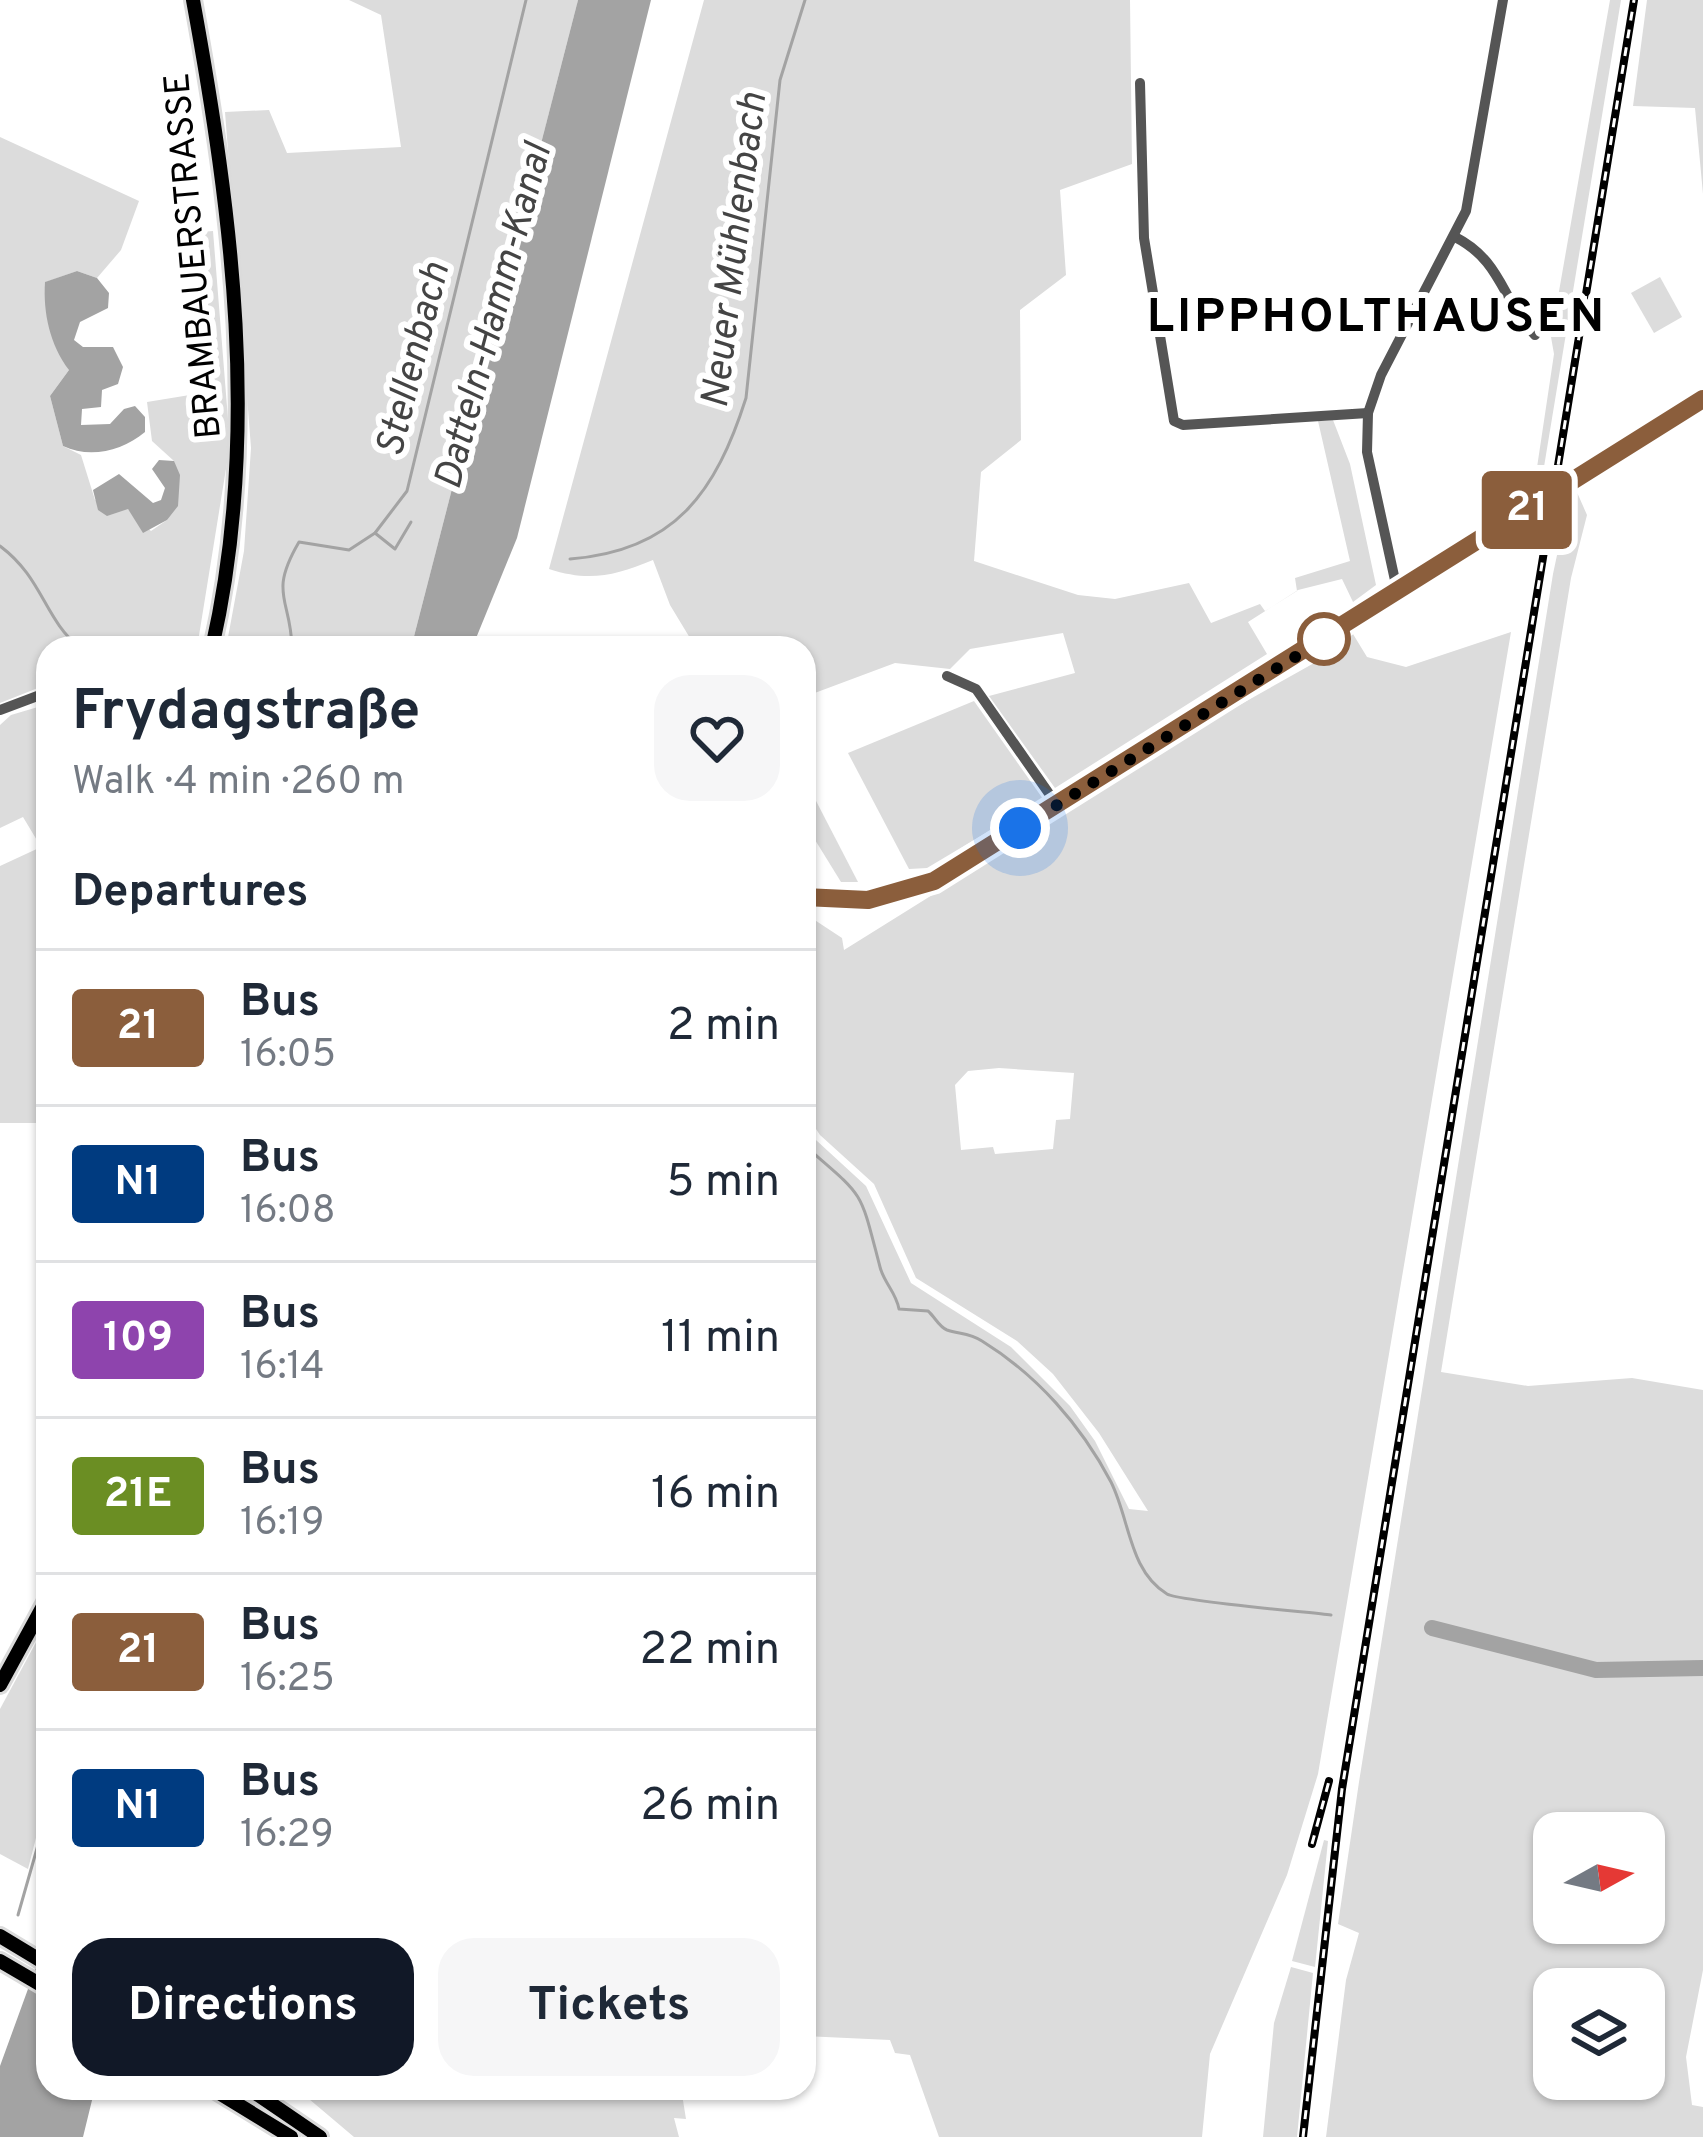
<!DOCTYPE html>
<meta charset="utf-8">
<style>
:root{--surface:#fff;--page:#f6f6f7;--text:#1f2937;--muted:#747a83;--line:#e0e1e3;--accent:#111827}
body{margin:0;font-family:Overpass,sans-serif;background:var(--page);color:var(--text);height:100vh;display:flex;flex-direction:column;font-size:45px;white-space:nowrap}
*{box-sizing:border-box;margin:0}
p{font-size:39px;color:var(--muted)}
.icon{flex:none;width:66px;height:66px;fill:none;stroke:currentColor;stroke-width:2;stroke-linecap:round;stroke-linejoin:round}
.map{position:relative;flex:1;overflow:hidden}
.sheet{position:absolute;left:36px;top:636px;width:780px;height:1464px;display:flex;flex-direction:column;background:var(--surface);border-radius:36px;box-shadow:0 3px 9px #0004}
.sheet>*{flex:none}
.badge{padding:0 24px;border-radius:9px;font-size:42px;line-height:78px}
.needle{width:78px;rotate:82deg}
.fabs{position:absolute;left:1533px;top:1812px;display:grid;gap:24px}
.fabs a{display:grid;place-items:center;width:132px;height:132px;border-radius:24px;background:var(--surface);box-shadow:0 3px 9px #0004;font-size:60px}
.you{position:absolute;width:60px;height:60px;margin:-30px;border:9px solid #fff;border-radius:50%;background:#1a73e8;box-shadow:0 0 0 18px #1a73e833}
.map>.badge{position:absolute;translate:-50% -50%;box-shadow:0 0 0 6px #fff}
h2{padding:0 36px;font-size:45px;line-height:108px}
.round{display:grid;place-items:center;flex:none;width:126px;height:126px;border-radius:36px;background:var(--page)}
.headline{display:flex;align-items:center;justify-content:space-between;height:204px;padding:0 36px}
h1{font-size:57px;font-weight:700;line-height:90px}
.cta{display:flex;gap:24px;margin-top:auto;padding:24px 36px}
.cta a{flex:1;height:138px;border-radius:36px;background:var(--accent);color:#fff;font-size:48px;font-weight:700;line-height:138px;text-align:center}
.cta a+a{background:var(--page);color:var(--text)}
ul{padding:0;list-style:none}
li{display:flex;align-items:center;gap:36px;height:156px;padding:0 36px;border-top:3px solid var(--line)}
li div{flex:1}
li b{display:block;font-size:45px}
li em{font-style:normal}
li .badge{min-width:132px;font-weight:700;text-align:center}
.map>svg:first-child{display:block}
</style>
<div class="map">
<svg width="1703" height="2137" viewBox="0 0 1703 2137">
<rect width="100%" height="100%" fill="#fff"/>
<g fill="#dcdcdc" fill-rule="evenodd">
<polygon points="349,0 578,0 411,648 226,648 244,551 251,448 225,112 269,110 287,153 401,147 381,15"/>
<path d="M 704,0 L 1130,0 L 1132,164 L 1060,190 L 1066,275 L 1020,310 L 1021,440 L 981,472 L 974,561 L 1078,595 L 1115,599 L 1189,583 L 1211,623 L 1260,604 L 1265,611 L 1297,591 L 1295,578 L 1350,561 L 1318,421 L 1333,420 L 1350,464 L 1376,585 L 1353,602 L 1342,579 L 1298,590 L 1248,622 L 1267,654 L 1055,788 L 989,696 L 1075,673 L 1063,633 L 970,649 L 950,669 L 895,663 L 804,697 L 804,648 L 696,648 L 670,605 L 653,560 C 614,576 589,582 549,569 Z"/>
<polygon points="1610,0 1621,0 1612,55 1540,491 1533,494 1554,354 1551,337"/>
<polygon points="1647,0 1703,0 1703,194 1695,108 1633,106"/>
<polygon points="0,137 139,201 121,250 97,278 77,271 46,282 69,370 50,396 63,446 81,455 95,500 128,509 151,531 167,520 174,461 152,441 147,402 202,393 188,233 213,231 230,444 197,648 48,648 48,684 0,703"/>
<polygon points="1660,277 1682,317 1654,333 1631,293"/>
<path d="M 1576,490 L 1587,515 L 1571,578 L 1441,1372 L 1528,1386 L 1632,1378 L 1703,1390 L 1703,1970 L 1686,2057 L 1692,2105 L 1703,2107 L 1703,2137 L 1326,2137 L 1346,1980 L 1359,1933 L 1338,1924 L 1359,1782 L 1553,574 L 1570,494 ZM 1554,1833 L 1644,1833 L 1644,1923 L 1554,1923 ZM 1554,1989 L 1644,1989 L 1644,2079 L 1554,2079 Z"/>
<path d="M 1511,632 L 1318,1774 L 1287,1875 L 1210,2054 L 1202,2137 L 939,2137 L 910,2055 L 895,2053 L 890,2040 L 804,2036 L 804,1129 L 866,1186 L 911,1283 L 1011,1347 L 1070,1406 L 1095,1441 L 1129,1509 L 1148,1511 L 1099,1433 L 1053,1374 L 1017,1341 L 916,1278 L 874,1184 L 820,1135 L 804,1111 L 804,913 L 842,938 L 844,950 L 1211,721 L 1332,653 L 1353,634 L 1367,657 L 1406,667 ZM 999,1068 L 1074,1073 L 1070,1119 L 1056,1120 L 1053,1149 L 995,1154 L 993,1147 L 961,1150 L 955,1085 L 968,1071 Z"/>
<polygon points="974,701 1043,799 927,868 909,869 848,753"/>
<polygon points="48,704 48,1123 0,1123 0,866 41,847 23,817 0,828 0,725 11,715"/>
<polygon points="804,791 814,797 858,882 841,882 804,822"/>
<polygon points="48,1620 48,1791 28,1869 0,1854 0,1709"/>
<polygon points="1324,1840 1328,1841 1315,1967 1292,1961"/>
<polygon points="1291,1967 1313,1973 1297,2137 1263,2137 1274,2023"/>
<polygon points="296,2088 681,2088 686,2119 674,2118 679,2137 354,2137"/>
</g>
<g fill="#a3a3a3">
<polygon points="578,0 651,0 517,538 472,648 411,648"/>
<path d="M 77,271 L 97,278 L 109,293 L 108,308 L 80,322 L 74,340 L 83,347 L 113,347 L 123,367 L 118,384 L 102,390 L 101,407 L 82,409 L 81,425 L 110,424 L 124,409 L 135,406 L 145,417 L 145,432 C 122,451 90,459 63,446 L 50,396 L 69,370 C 50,345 43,313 45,282 Z"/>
<polygon points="174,461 180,475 178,506 167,520 143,533 128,509 107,516 98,510 93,490 119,474 153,503 161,500 165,488 152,469 159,460"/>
<polygon points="48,1934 48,2088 95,2088 83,2137 0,2137 0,2066"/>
</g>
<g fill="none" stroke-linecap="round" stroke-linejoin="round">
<g stroke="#a3a3a3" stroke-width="3">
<polyline points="375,533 395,549 411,522"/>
<path d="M 0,546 C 43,578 44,619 80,648"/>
<path d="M 570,559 C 675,551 716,492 746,398 L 780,80 L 805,0"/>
<path d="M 292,648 C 291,598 268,595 299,542 L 349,550 L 375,533 L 407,491 L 526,0"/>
<path d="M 804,1145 C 866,1199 859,1187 880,1267 C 884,1283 896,1292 899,1309 L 928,1311 C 935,1317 939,1327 947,1330 C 959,1334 970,1333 982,1341 C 1037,1375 1081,1425 1111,1482 C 1130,1520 1129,1571 1167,1594 C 1178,1601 1306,1612 1331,1615"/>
<polyline points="18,1915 48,1810"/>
</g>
<polyline stroke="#a3a3a3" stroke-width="16" points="1432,1628 1596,1670 1703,1668"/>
<g stroke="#dbdbdb" stroke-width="20">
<g id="major">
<path d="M 193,0 C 232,213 261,434 212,648"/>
<polyline points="0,1685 48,1597"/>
<polyline points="0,1936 48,1965"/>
<polyline points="0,1961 48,1989"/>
<polyline points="211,2088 291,2137"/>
<polyline points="248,2088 320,2137"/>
</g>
</g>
<g stroke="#555" stroke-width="10">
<polyline points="1140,83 1144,238 1174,421 1183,425 1368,413"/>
<path d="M 1455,237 C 1502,261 1501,299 1535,335"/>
<polyline points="1398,594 1367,452 1368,413 1381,375 1466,211 1503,0"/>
<polyline points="947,676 976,689 1057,805"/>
<polyline points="0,710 48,692"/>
<polyline points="804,897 868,900 934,882 1703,399"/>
</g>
<use href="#major" stroke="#000" stroke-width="14"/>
<g stroke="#000" stroke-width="8">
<g id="rail">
<polyline points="1312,1844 1329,1781"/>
<polyline points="1303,2137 1342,1789 1634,0"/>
</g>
</g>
<use href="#rail" stroke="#fff" stroke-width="3" stroke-dasharray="9" stroke-linecap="butt"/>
</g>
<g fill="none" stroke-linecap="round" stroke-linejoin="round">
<g stroke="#fff" stroke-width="27">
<polyline id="line" points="804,897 868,900 934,881 1703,399"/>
</g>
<use href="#line" stroke="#8b5e3c" stroke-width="18"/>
<polyline stroke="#000" stroke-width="12" stroke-dasharray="0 21.6" points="1020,828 1324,639"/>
</g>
<circle fill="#fff" stroke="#8b5e3c" stroke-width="6" cx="1324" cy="639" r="24"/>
<g text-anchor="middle" stroke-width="12" stroke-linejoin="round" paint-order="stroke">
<g font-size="36" fill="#000" stroke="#fff">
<text transform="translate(191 256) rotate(-95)" y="13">BRAMBAUERSTRASSE</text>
</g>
<g font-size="39" font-style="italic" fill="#444" stroke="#fff">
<text transform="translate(732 250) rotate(-83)" y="14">Neuer Mühlenbach</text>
<text transform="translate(491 316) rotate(-75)" y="14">Datteln-Hamm-Kanal</text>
<text transform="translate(411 359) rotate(-76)" y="14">Stellenbach</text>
</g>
<g font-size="48" font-weight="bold" letter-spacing="3" fill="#000" stroke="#fff">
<text x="1377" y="331">LIPPHOLTHAUSEN</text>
</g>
</g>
</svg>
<div class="fabs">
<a><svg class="needle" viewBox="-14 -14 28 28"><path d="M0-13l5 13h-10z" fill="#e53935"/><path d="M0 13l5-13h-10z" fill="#747a83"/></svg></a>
<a><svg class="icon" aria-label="layers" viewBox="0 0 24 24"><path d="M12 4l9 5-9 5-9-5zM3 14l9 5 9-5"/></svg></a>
</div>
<div class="you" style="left:1020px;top:828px"></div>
<b class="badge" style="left:1527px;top:510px;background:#8b5e3c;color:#fff">21</b>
<section class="sheet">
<div class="headline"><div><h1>Frydagstraße</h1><p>Walk · 4 min · 260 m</p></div><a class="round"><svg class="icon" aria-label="heart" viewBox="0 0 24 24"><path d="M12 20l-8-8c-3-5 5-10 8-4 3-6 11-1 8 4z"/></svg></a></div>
<h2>Departures</h2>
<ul>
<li><span class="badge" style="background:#8b5e3c;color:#fff">21</span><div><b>Bus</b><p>16:05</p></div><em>2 min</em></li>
<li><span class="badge" style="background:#003b80;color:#fff">N1</span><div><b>Bus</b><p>16:08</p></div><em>5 min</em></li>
<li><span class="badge" style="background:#8e44ad;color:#fff">109</span><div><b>Bus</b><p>16:14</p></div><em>11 min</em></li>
<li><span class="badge" style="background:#6b8e23;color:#fff">21E</span><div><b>Bus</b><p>16:19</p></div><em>16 min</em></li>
<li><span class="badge" style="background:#8b5e3c;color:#fff">21</span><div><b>Bus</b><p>16:25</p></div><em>22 min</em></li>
<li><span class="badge" style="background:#003b80;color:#fff">N1</span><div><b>Bus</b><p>16:29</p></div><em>26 min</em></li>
</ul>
<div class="cta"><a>Directions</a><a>Tickets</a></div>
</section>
</div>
